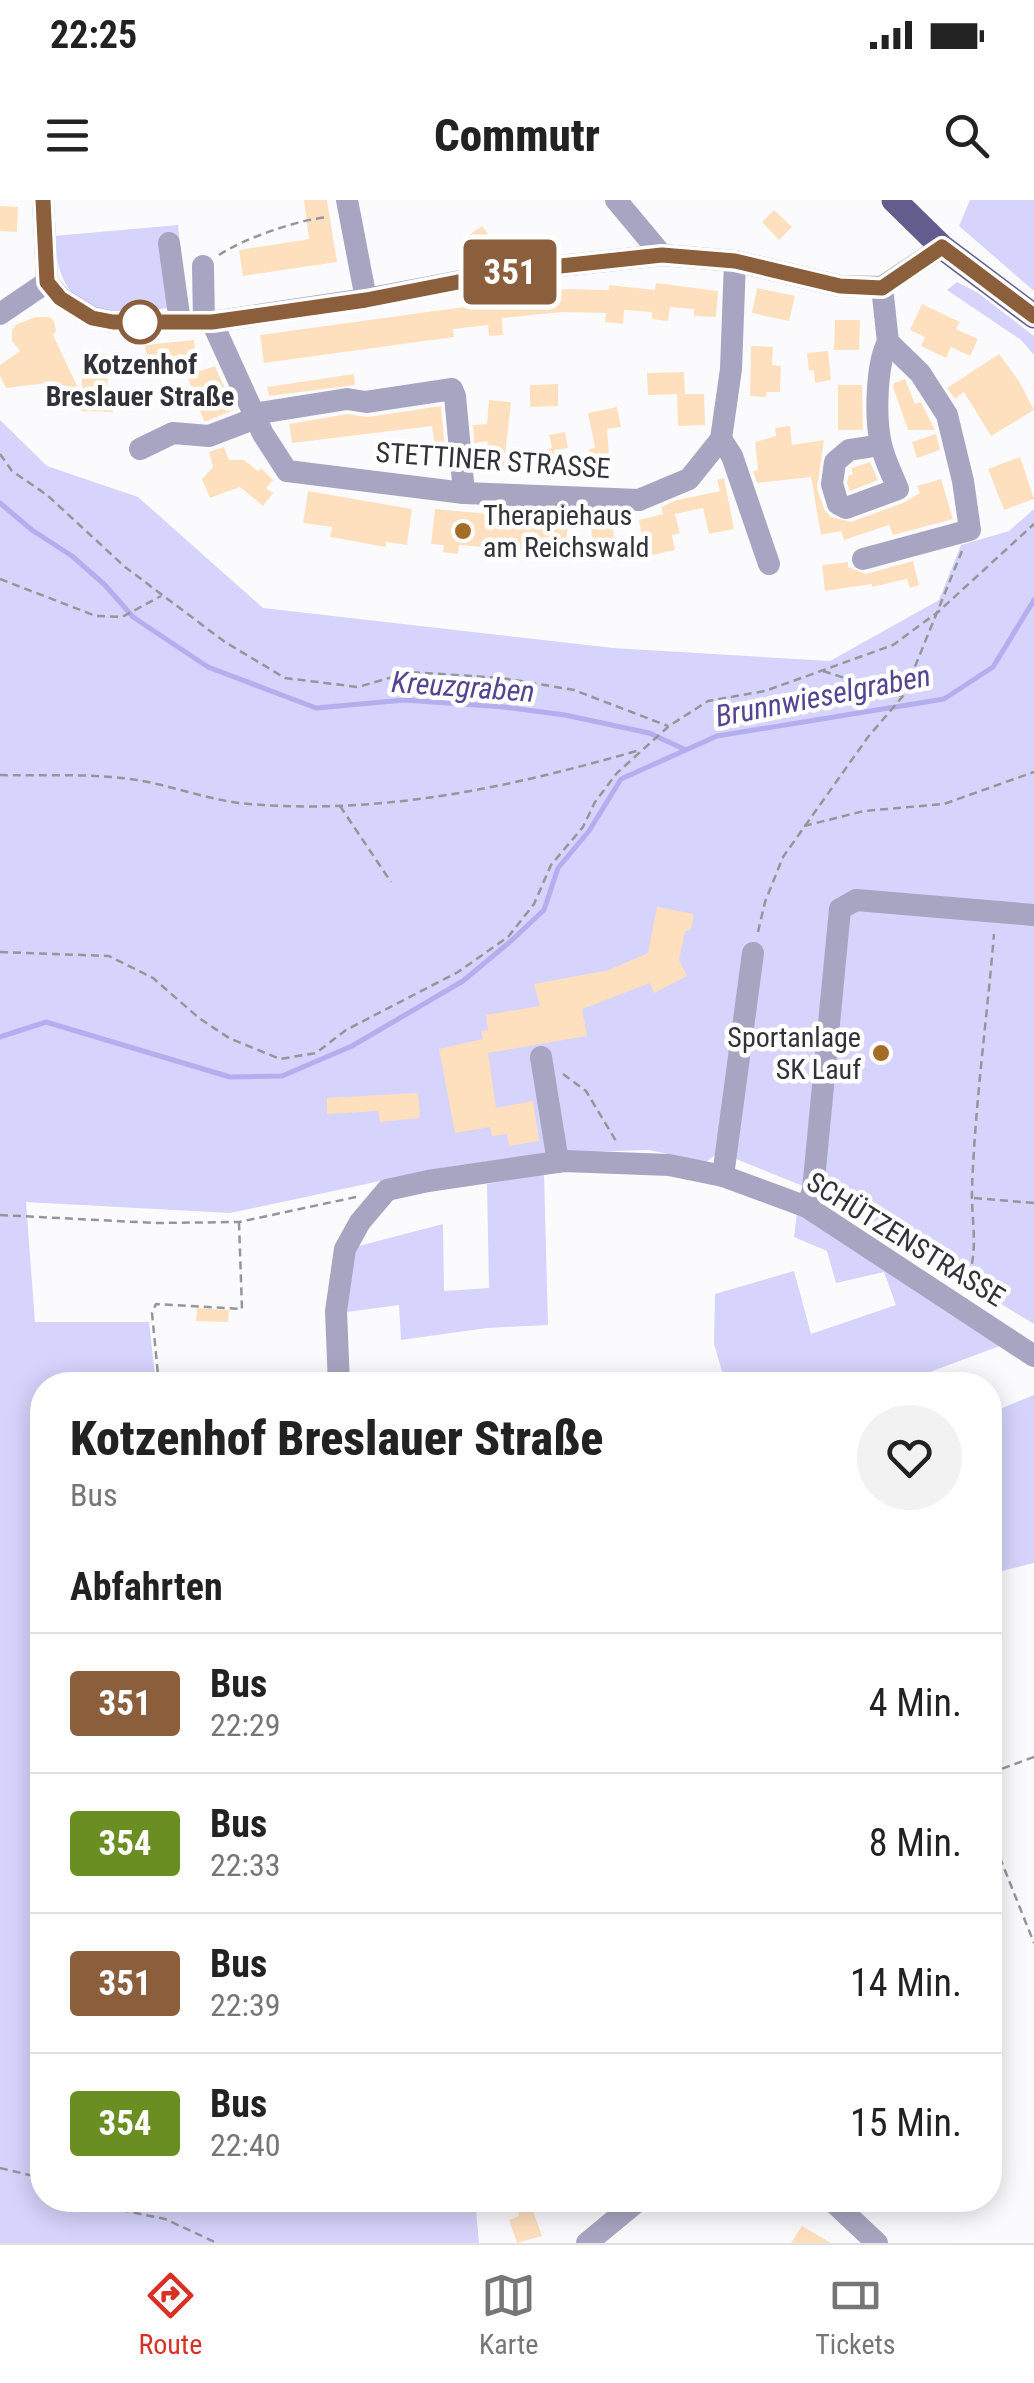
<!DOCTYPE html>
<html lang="de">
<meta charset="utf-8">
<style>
:root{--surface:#fff;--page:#f2f2f2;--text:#222;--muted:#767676;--line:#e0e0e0;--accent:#d93025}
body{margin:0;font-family:"Roboto Condensed",sans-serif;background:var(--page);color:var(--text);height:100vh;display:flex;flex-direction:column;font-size:38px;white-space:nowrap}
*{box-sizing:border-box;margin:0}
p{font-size:32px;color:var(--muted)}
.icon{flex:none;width:55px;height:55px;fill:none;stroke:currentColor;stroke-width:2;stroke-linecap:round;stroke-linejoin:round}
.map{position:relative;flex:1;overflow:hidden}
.details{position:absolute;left:30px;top:1172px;width:972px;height:840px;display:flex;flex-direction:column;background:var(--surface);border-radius:40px;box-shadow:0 5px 25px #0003}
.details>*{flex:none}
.badge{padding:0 20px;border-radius:8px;font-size:35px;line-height:65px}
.map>.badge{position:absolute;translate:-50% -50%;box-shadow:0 0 0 5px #fff}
h2{padding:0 40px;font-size:38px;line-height:90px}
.round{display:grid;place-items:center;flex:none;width:105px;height:105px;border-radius:52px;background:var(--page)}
.overview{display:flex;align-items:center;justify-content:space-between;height:170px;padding:0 40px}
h1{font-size:48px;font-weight:800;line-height:75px}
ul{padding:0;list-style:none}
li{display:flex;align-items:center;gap:30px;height:140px;padding:0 40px;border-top:2px solid var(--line)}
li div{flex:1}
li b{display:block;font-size:38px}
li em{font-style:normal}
li .badge{min-width:110px;font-weight:700;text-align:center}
.status{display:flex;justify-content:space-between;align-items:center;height:70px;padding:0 50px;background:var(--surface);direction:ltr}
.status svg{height:28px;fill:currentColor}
header{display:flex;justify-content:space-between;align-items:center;height:130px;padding:0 40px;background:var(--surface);font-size:45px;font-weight:800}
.tabs{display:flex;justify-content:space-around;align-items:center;height:140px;border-top:2px solid var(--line);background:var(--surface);font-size:28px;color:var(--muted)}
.tabs a{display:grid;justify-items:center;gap:5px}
.tabs .on{color:var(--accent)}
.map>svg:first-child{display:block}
</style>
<div class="status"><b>22:25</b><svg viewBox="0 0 49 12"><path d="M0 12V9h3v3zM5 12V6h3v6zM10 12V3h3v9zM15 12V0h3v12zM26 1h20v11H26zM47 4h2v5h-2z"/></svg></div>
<header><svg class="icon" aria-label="menu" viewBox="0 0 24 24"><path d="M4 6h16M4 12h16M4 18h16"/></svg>Commutr<svg class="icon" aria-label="search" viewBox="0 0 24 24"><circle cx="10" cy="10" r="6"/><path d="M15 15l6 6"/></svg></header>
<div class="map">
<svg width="1034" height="2043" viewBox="0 0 1034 2043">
<rect width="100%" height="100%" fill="#fbfbfe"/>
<g fill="#d6d3fc">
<polygon points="970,0 1034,0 1034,91 959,26"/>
<path d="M 178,25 L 185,106 C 118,114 59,126 54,36 Z"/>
<polygon points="957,82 978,93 1034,136 1034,155 1021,140 947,90"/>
<polygon points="0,220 47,266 138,297 263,408 613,448 830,461 939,400 961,345 1009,331 1034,309 1034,1124 813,990 719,952 706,962 649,950 548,953 441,968 230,1013 26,1002 35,1122 149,1122 156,1185 42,1185 42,2000 475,2000 479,2043 0,2043"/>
<polygon points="544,973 548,1125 487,1128 401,1140 399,1105 340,1113 351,1048 443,1024 444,1091 489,1088 487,984"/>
<polygon points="797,1013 1005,1144 895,1185 726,1185 714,1144 715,1094 794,1071 811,1134 896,1105 884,1072 836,1083 827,1051 794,1037"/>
<polygon points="1034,1195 1034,1363 990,1374 990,1213"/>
</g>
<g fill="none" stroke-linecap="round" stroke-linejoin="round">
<g stroke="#b4aeee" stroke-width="5">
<polyline points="0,303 32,330 72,356 105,385 133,417 208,467 316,508 405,500 504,507 565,515 649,533 684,549"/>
<polyline points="0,837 46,822 230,877 282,876 352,846 463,781 512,740 544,710 558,668 589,631 621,579 717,536 944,499 993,467 1034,400"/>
</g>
</g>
<g fill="#fee0bf">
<polygon points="304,0 327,0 337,62 243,76 239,50 309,39"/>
<polygon points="0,6 18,7 17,32 0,31"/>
<polygon points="774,10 792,27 779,40 762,22"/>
<polygon points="482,26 494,42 478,53 466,37"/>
<polygon points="656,83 718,91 716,117 694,116 694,109 670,107 668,121 652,119 652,112 624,110 623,124 605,122 606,113 563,112 502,118 503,135 489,136 488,125 453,129 454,137 264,163 260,135 471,106 470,100 568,89 609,90 609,85 655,90"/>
<polygon points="757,88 795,96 789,121 752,113"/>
<polygon points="922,104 960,122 956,129 978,139 970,156 951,147 946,158 921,146 925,137 910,130"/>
<polygon points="35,117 50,117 54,121 56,131 53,135 78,188 48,183 6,188 0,176 0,165 20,151 12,141 12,130 16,125"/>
<polygon points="835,120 860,120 859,150 834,150"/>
<polygon points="194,140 197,172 215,166 234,210 207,221 204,221 185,170 148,174 145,145"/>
<polygon points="751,146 773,147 772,165 781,166 780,192 766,192 766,197 750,196"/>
<polygon points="828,151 831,180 815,183 814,170 809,171 807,153"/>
<polygon points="83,153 108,154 107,196 114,196 113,212 81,211"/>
<polygon points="999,154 1019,181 1034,210 991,236 964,192 955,199 947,188"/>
<polygon points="684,172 685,194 648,195 647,173"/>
<polygon points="354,174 355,185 269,196 267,187"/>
<polygon points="905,179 915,204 921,202 935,230 908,230 893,187 894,183"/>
<polygon points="558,184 558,206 530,207 530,185"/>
<polygon points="838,185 862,185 863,230 838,230"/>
<polygon points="677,194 704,194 705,225 678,226"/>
<polygon points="489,200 511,202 503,273 482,268 488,241 474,243 473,225 487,224"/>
<polygon points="441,206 447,269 438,270 432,226 292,243 289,224 347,214 368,217"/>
<polygon points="617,207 621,227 607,229 610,271 590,275 589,249 595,248 588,213"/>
<polygon points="790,226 792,245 824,240 817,288 824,309 831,317 851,322 903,303 920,293 917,286 941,279 953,319 893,335 889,325 844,340 841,331 821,335 811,277 757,283 753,271 758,270 755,242 776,236 775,228"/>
<polygon points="565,232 568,248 554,250 558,268 530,274 526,253 552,248 549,235"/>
<polygon points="936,234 940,250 917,258 912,242"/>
<polygon points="224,247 229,260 244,260 258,271 261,268 273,280 266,288 273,293 263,306 240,287 210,298 202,279 213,267 209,252"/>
<polygon points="1020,257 1034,299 1004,310 988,269"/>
<polygon points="870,262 878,280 850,291 847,283 848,276 853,274 851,268"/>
<polygon points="724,278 734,329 709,334 703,308 675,314 680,333 672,335 675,350 644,357 614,357 614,341 643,341 639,320 663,314 661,307 677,300 720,291 717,280"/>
<polygon points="308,291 412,309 407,345 386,342 386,347 330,337 332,327 303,323"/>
<polygon points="435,309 568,321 566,344 541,341 540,352 459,345 458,354 443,352 444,345 431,344"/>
<polygon points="613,320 614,341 592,342 591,321"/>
<polygon points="913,361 919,385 910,388 907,379 872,387 872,384 825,391 822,365 848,362 848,367 866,374"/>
<polygon points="657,707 694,714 691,730 685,731 679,760 687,776 654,793 650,783 582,809 587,836 488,853 496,908 533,901 539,941 509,946 507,934 492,936 490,927 455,933 439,849 483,839 481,831 488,830 486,815 540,806 534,784 609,770 648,753"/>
<polygon points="418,893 420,918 380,922 378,911 327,914 327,898"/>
<polygon points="197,1108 229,1110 228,1122 196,1121"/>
<polygon points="514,2000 529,2000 542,2036 517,2043 509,2020 519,2016"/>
<polygon points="802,2026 831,2043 791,2043"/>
</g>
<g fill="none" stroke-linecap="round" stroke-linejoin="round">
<g stroke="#96959a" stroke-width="2.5" stroke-dasharray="8 5" stroke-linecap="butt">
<path d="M 219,55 C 245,38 297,20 328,17"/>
<polyline points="0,254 12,271 47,295 125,367 225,442 285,478 358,487 410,472 502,478 574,490 668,526"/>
<polyline points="0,379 96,416 122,417 161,396"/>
<polyline points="823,471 901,496"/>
<path d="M 0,575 C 45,576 93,573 137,580 C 174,586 211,601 249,604 C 384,615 511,587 640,550"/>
<polyline points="340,606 391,682"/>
<polyline points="804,626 864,611 944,604 1034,572"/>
<polyline points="758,732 765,702 783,657 868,537 903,496 962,351"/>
<polyline points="0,752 109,756 153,778 199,818 229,838 280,859 316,853 346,830 458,772 508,737 534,704 551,665 583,627 595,602 617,573 669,526 708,501 765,491 893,445 938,412 1034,324"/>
<polyline points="563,874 586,891 616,941"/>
<polyline points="974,998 1034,1003"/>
<polyline points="0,1015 156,1023 239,1022 356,997"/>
<path d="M 963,1088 C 981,1056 971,1023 972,989 C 975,904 987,819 994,734"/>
<polyline points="159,1185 152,1113 156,1104 242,1109 239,1023"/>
<polyline points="990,1573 1034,1557"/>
<polyline points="990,1633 1034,1743"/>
<polyline points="0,1968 42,1978"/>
<polyline points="97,2000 116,2009 165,2019 217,2043"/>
</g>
<g stroke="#a7a5c1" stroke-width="22">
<polyline points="43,0 47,82"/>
<polyline points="347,0 366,99"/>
<polyline points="616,0 662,55"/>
<polyline points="169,43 180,122"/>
<polyline points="203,66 204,122"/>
<polyline points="47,82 61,98 91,117 113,122 212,122 366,99 514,71 662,55 735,61 840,86 882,87 942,47"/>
<polyline points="0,114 47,82"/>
<polyline points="212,122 263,234 287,271 464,293 639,300 689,279 721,239 731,169 735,61"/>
<polyline points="254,214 347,199 366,202 452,189 455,196 464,293"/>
<polyline points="721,239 732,256 769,364"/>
<path d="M 881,245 L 849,250 L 835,262 L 832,284 L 838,304 L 846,308 L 898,289 C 892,274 884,259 881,244 C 875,219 876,164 888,142"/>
<polyline points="140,249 173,233 209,236 256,218"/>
<polyline points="863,359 970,330 963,281 947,215 920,173 888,142 882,87"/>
<polyline points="541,857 558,962"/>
<polyline points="723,976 753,753"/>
<polyline points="807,1007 813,990 840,709 856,700 1034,715"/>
<polyline points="339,1185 336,1111 345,1049 360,1022 387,990 428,981 564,961 669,965 723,976 807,1007 1034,1156"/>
<polyline points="831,2000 877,2043"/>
<polyline points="587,2043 639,2000"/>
</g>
<polyline stroke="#635d8e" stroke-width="25" points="894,0 942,47 1034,116"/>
</g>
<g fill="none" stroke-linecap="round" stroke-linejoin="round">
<g stroke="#fff" stroke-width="22">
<polyline id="line" points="43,0 47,82 60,98 92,118 113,122 212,122 366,100 514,71 662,55 735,61 840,86 882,88 942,47 1034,116"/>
</g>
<use href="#line" stroke="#8b5e3c" stroke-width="15"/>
</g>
<circle fill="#fff" stroke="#8b5e3c" stroke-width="5" cx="140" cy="122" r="20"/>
<g fill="#a46e28" stroke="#fff" stroke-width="4">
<circle cx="463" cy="331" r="10"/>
<circle cx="881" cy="853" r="10"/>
</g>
<g text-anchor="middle" stroke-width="9" stroke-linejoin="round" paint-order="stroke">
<g font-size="28" font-weight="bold" fill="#333239" stroke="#fff">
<text x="140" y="174">Kotzenhof<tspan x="140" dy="32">Breslauer Straße</tspan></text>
</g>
<g font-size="28" fill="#333239" stroke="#fff">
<text transform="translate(493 260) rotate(4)" y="10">STETTINER STRASSE</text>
<text transform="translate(906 1039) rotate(32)" y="10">SCHÜTZENSTRASSE</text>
</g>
<g font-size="28" fill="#333239" stroke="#fff" text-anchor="start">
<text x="483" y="325">Therapiehaus<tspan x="483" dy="32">am Reichswald</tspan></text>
<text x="861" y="847" text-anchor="end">Sportanlage<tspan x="861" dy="32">SK Lauf</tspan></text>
</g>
<g font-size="30" font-style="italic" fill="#534591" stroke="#fff">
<text transform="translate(463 487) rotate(4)" y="10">Kreuzgraben</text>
<text transform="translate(823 496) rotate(-11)" y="10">Brunnwieselgraben</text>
</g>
</g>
</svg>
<b class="badge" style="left:510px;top:72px;background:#8b5e3c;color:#fff">351</b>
<section class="details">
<div class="overview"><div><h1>Kotzenhof Breslauer Straße</h1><p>Bus</p></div><a class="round"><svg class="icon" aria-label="heart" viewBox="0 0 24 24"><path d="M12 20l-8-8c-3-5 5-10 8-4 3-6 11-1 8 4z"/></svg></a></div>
<h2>Abfahrten</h2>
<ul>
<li><span class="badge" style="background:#8b5e3c;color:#fff">351</span><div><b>Bus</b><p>22:29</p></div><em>4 Min.</em></li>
<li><span class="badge" style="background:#6b8e23;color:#fff">354</span><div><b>Bus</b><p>22:33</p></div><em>8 Min.</em></li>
<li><span class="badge" style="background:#8b5e3c;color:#fff">351</span><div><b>Bus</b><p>22:39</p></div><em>14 Min.</em></li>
<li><span class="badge" style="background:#6b8e23;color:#fff">354</span><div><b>Bus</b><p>22:40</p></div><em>15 Min.</em></li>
</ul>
</section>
</div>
<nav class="tabs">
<a class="on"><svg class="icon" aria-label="directions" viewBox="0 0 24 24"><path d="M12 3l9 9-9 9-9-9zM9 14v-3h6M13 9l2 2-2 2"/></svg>Route</a>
<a><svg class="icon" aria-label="map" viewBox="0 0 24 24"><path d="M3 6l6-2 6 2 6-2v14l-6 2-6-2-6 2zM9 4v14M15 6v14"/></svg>Karte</a>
<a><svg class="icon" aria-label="tickets" viewBox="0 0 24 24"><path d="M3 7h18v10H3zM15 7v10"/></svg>Tickets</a>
</nav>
